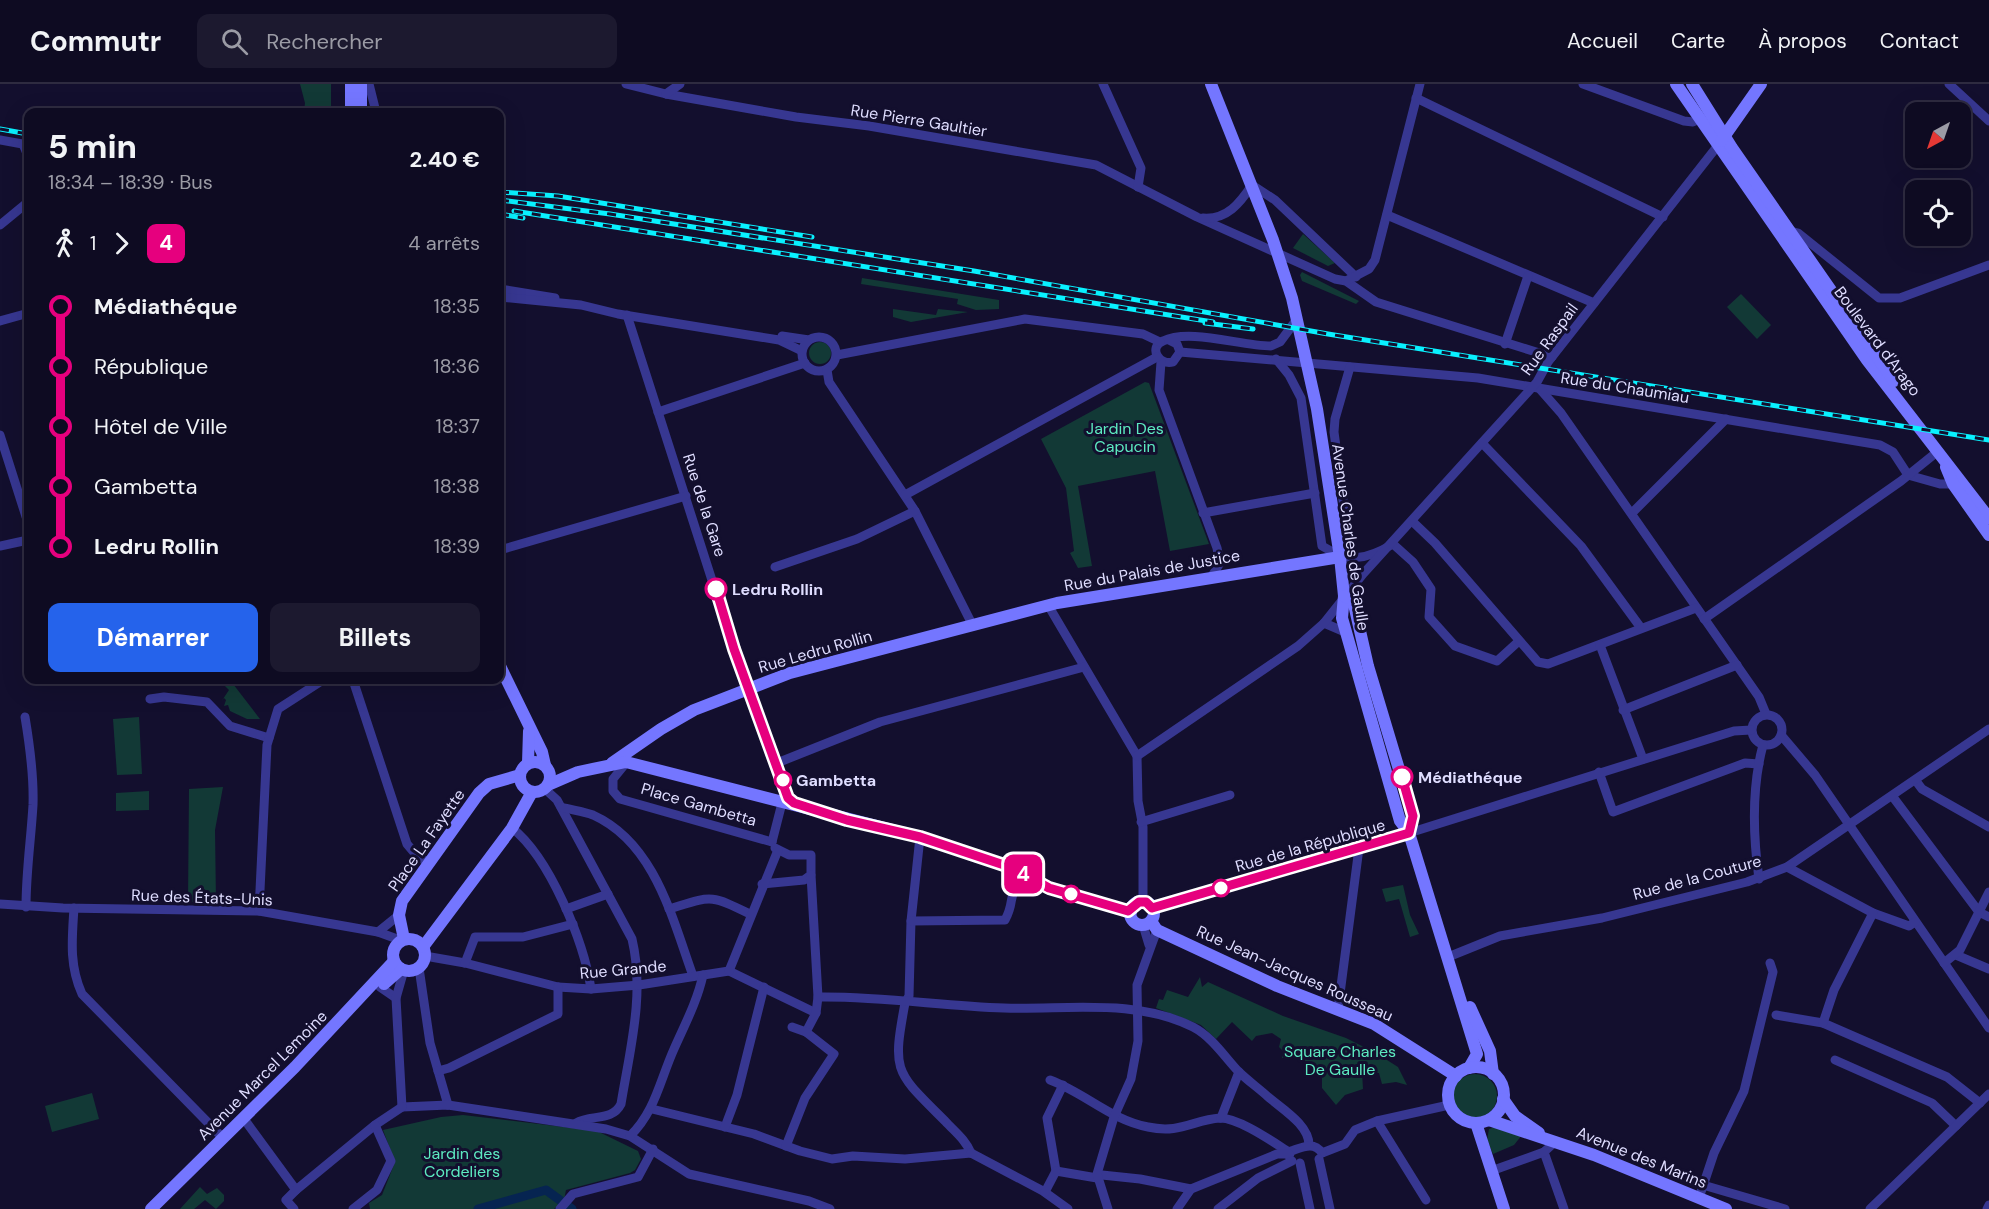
<!DOCTYPE html>
<html lang="fr">
<meta charset="utf-8">
<style>
:root{--surface:#0e0b22;--page:#1c192f;--text:#f1f3f6;--muted:#9b9ba5;--line:#2e2b40;--accent:#2563eb}
body{margin:0;font-family:"DM Sans",sans-serif;background:var(--page);color:var(--text);height:100vh;display:flex;flex-direction:column;font-size:22px;white-space:nowrap}
*{box-sizing:border-box;margin:0}
p{font-size:20px;color:var(--muted)}
.icon{flex:none;width:33px;height:33px;fill:none;stroke:currentColor;stroke-width:2;stroke-linecap:round;stroke-linejoin:round}
.map{position:relative;flex:1;overflow:hidden}
.sheet{position:absolute;left:24px;top:24px;width:480px;height:576px;display:flex;flex-direction:column;background:var(--surface);border-radius:12px;box-shadow:0 6px 24px #0002,0 0 0 2px var(--line)}
.sheet>*{flex:none}
.badge{padding:0 12px;border-radius:9px;font-size:21px;line-height:39px}
.needle{width:39px;rotate:220deg}
.fabs{position:absolute;left:1905px;top:18px;display:grid;gap:12px}
.fabs a{display:grid;place-items:center;width:66px;height:66px;border-radius:12px;background:var(--surface);box-shadow:0 6px 24px #0002,0 0 0 2px var(--line);font-size:30px}
.map>.badge{position:absolute;translate:-50% -50%;box-shadow:0 0 0 3px #fff}
.legs{display:flex;align-items:center;gap:9px;height:66px;padding:0 24px;font-size:20px}
.legs p{margin-inline-start:auto}
.overview{display:flex;align-items:center;justify-content:space-between;height:102px;padding:0 24px}
h1{font-size:33px;font-weight:800;line-height:45px}
.action{display:flex;gap:12px;margin-top:auto;padding:12px 24px}
.action a{flex:1;height:69px;border-radius:12px;background:var(--accent);color:#fff;font-size:24px;font-weight:800;line-height:69px;text-align:center}
.action a+a{background:var(--page);color:var(--text)}
ul{padding:0 24px;list-style:none}
li{display:flex;align-items:center;gap:21px;height:60px;font-size:22px}
li i{display:grid;place-items:center;width:9px;height:100%;margin:0 8px;background:currentColor}
li i::after{content:'';width:15px;height:15px;margin:-8px;border:4px solid;border-radius:50%;background:var(--surface)}
li p{margin-inline-start:auto}
li:first-child i{background:linear-gradient(#0000 50%,currentColor 0)}
li:last-child i{background:linear-gradient(currentColor 50%,#0000 0)}
header{display:flex;align-items:center;gap:36px;box-sizing:border-box;height:84px;padding:0 30px;background:var(--surface);border-bottom:2px solid var(--line)}
header strong{font-size:28px}
nav{display:flex;gap:33px;margin-inline-start:auto;font-size:21px}
.search{width:420px;height:54px;background:var(--page);display:flex;align-items:center;gap:15px;box-sizing:border-box;padding:0 21px;border-radius:12px;color:var(--muted);font-size:22px}
.map>svg:first-child{display:block}
</style>
<header>
<strong>Commutr</strong>
<div class="search"><svg class="icon" aria-label="search" viewBox="0 0 24 24"><circle cx="10" cy="10" r="6"/><path d="M15 15l6 6"/></svg>Rechercher</div>
<nav><a>Accueil</a><a>Carte</a><a>À propos</a><a>Contact</a></nav>
</header>
<div class="map">
<svg width="1989" height="1125" viewBox="0 0 1989 1125">
<rect width="100%" height="100%" fill="#130f2e"/>
<g fill="#123936">
<polygon points="300,0 331,0 331,28 304,28 305,19"/>
<polygon points="1303,150 1335,179 1328,182 1293,164"/>
<polygon points="1302,188 1359,217 1356,220 1302,197 1300,191"/>
<polygon points="862,194 999,216 999,225 976,226 957,220 958,215 861,200"/>
<polygon points="1741,210 1771,241 1757,255 1727,223"/>
<polygon points="893,225 936,231 938,225 968,228 911,238 893,233"/>
<circle cx="820" cy="269" r="11"/>
<polygon points="1145,298 1149,299 1209,460 1170,467 1155,387 1078,402 1092,482 1078,484 1070,469 1074,467 1066,404 1041,355"/>
<polygon points="219,596 230,596 260,635 247,635 230,627 228,621 224,622 226,616 224,614 221,618 229,606"/>
<polygon points="139,633 142,690 117,691 113,635"/>
<polygon points="223,703 215,746 216,818 188,818 189,705"/>
<polygon points="149,707 149,726 116,727 116,709"/>
<polygon points="1403,801 1410,831 1419,850 1410,853 1399,815 1386,818 1382,805"/>
<path d="M 1200,893 L 1202,903 L 1208,898 L 1283,932 L 1346,954 L 1376,969 L 1398,983 L 1407,1001 L 1396,998 L 1382,1000 L 1379,989 L 1362,988 L 1363,1005 L 1345,1011 L 1336,1021 L 1322,1004 L 1322,991 C 1309,979 1301,972 1282,974 L 1283,967 L 1279,963 L 1281,955 L 1272,949 L 1256,952 L 1252,957 L 1232,938 L 1216,955 L 1201,941 L 1156,924 L 1159,915 L 1163,916 L 1167,906 L 1188,913 Z"/>
<circle cx="1475" cy="1012" r="22"/>
<polygon points="92,1009 99,1035 52,1048 45,1022"/>
<polygon points="463,1031 597,1047 638,1067 641,1075 635,1086 630,1089 566,1106 564,1116 554,1125 370,1125 369,1119 382,1111 395,1078 383,1046 441,1033"/>
<polygon points="1495,1043 1522,1051 1514,1061 1493,1070 1487,1056 1489,1045"/>
<polygon points="200,1103 207,1110 217,1104 224,1111 224,1117 216,1125 205,1116 194,1125 180,1125"/>
</g>
<g fill="none" stroke-linecap="round" stroke-linejoin="round">
<polyline stroke="#062451" stroke-width="9" points="478,1125 546,1106 572,1125"/>
<g stroke="#373791" stroke-width="9">
<polyline points="369,0 376,28"/>
<polyline points="626,0 666,10 796,33 869,42 1096,81 1197,133 1335,195 1346,197 1376,218 1552,273"/>
<polyline points="1103,0 1141,84 1138,103"/>
<polyline points="1583,0 1684,37 1693,38 1702,34"/>
<polyline points="1949,0 1989,37"/>
<polyline points="666,10 680,0"/>
<polyline points="1416,14 1663,133"/>
<polyline points="0,56 28,61"/>
<polyline points="23,60 28,72"/>
<polyline points="1387,131 1594,219"/>
<path d="M 1203,134 C 1227,136 1240,119 1252,101 L 1275,116 L 1356,193"/>
<polyline points="0,141 28,118"/>
<polyline points="1790,147 1798,149 1879,214 1900,214 1989,181"/>
<polyline points="1346,197 1369,185 1375,176 1420,0"/>
<polyline points="500,205 555,214"/>
<polyline points="500,213 581,221 618,230 779,256 802,267"/>
<polyline points="627,231 734,565 788,714 793,719"/>
<polyline points="0,237 25,230 28,236"/>
<polyline points="782,252 809,256"/>
<circle cx="819" cy="270" r="17"/>
<path d="M 1169,256 L 1177,260 L 1180,268 L 1173,278 C 1159,282 1148,263 1163,257 C 1190,244 1240,262 1271,262 L 1280,258 L 1297,235"/>
<polyline points="1505,260 1528,192"/>
<polyline points="1180,268 1478,294 1880,361 1893,368 1908,391 1940,400 1953,400"/>
<polyline points="837,271 1025,235 1143,250 1160,258"/>
<path d="M 1276,275 L 1289,291 L 1301,314 L 1322,462 C 1349,479 1366,476 1393,460 L 1413,478 L 1431,505 L 1429,533 L 1455,562 L 1497,577 L 1519,557"/>
<polyline points="1161,278 1159,306 1217,464 1220,479 1212,492"/>
<polyline points="827,286 829,298 915,427 973,542"/>
<polyline points="1539,304 1561,329 1759,613 1766,630"/>
<polyline points="658,328 805,279"/>
<polyline points="0,351 28,439"/>
<polyline points="1482,359 1581,462 1641,544"/>
<polyline points="905,411 1157,273"/>
<polyline points="1203,429 1315,409"/>
<polyline points="1632,429 1726,335"/>
<polyline points="1413,438 1435,459 1538,578 1548,580 1696,524"/>
<polyline points="0,462 28,456"/>
<polyline points="500,466 686,412"/>
<polyline points="1347,473 1347,446 1334,348 1335,335 1350,283"/>
<polyline points="775,483 857,455 915,427"/>
<polyline points="1048,521 1137,672 1138,717 1143,743 1143,818"/>
<polyline points="1704,535 1901,397 1937,368"/>
<polyline points="1324,539 1345,548"/>
<polyline points="1600,561 1643,675"/>
<polyline points="353,596 407,760 418,773 428,778"/>
<polyline points="150,615 164,613 207,618 230,642 269,654"/>
<polyline points="1623,626 1737,581"/>
<circle cx="1767" cy="646" r="15"/>
<path d="M 25,633 C 30,663 34,691 33,721 C 31,755 26,788 26,823"/>
<polyline points="1781,651 1815,691 1989,944"/>
<polyline points="1137,672 1298,562 1324,539 1363,490 1537,298 1548,278 1719,60"/>
<polyline points="626,679 613,695 613,707 620,715 772,758"/>
<polyline points="777,679 880,638 1084,583"/>
<polyline points="1599,688 1613,728 1745,679 1759,680"/>
<polyline points="1916,697 1922,705 1989,743"/>
<path d="M 545,705 L 557,716 L 632,855 C 645,910 630,965 621,1020 C 612,1038 591,1030 576,1039"/>
<polyline points="1893,713 1979,828 1989,833"/>
<path d="M 561,723 C 571,726 583,727 593,731 C 655,759 672,834 693,892"/>
<polyline points="1141,738 1230,711"/>
<path d="M 512,744 C 550,774 584,858 591,905"/>
<polyline points="1409,749 1734,647 1751,646"/>
<path d="M 920,753 L 911,837 L 909,912 L 905,919 C 892,989 895,987 945,1037 C 955,1048 965,1055 971,1069"/>
<polyline points="772,758 782,719"/>
<polyline points="1787,783 1873,829 1909,842 1915,838"/>
<path d="M 1759,795 C 1753,752 1752,702 1763,661"/>
<polyline points="762,800 804,796 811,791 811,771 789,771 775,764"/>
<polyline points="0,820 63,824 259,827 378,848 400,856"/>
<path d="M 74,824 C 72,855 69,881 82,910 L 223,1054"/>
<polyline points="566,825 608,810"/>
<path d="M 669,825 C 712,812 709,810 750,830"/>
<polyline points="259,827 267,661 278,625 323,596"/>
<path d="M 911,837 L 1005,836 C 1018,813 1002,808 1033,797"/>
<polyline points="1143,841 1149,861"/>
<polyline points="378,848 399,831"/>
<polyline points="1956,871 1989,885"/>
<polyline points="425,872 465,879 558,903 591,905 639,901 729,887 816,929"/>
<polyline points="1448,873 1500,852 1602,834 1747,798 1787,783 1989,645"/>
<polyline points="465,879 475,853 523,853 573,840"/>
<polyline points="1944,879 1960,866 1989,808"/>
<polyline points="419,884 430,959 448,1021"/>
<polyline points="729,887 778,766"/>
<polyline points="380,903 396,914"/>
<path d="M 818,913 C 881,912 942,922 1004,924 C 1067,926 1135,914 1193,943 C 1212,953 1224,972 1238,987 C 1247,996 1257,1003 1266,1011 C 1280,1024 1309,1040 1309,1061"/>
<polyline points="1338,925 1359,764"/>
<polyline points="1776,931 1823,939 1947,993 1980,1019"/>
<polyline points="1823,939 1834,906 1873,829"/>
<polyline points="806,948 816,929 818,913 811,791"/>
<polyline points="1835,976 1932,1019 1956,1042"/>
<polyline points="438,987 449,984 558,930 558,903"/>
<path d="M 1050,996 C 1085,1009 1111,1036 1148,1043 C 1180,1050 1193,1036 1220,1034 C 1239,1034 1273,1058 1289,1068"/>
<polyline points="402,1023 448,1021 606,1045 630,1052 689,1090 809,1117 830,1125"/>
<polyline points="402,1023 396,914 404,886"/>
<polyline points="652,1025 754,1050 800,1067 832,1075 853,1072 905,1075 971,1069"/>
<polyline points="1221,1034 1239,988"/>
<polyline points="1377,1037 1426,1116"/>
<polyline points="247,1039 296,1106"/>
<polyline points="725,1043 737,1011 764,903"/>
<path d="M 630,1052 C 655,1028 660,996 674,965 C 685,940 697,918 703,891"/>
<polyline points="1556,1057 1544,1068 1564,1125"/>
<polyline points="786,1062 805,1014 834,970 806,948 792,943"/>
<polyline points="971,1069 1043,1107 1068,1125"/>
<polyline points="1322,1069 1345,1060 1355,1046 1377,1037 1449,1021"/>
<path d="M 1289,1072 L 1291,1067 C 1303,1063 1314,1057 1322,1069"/>
<polyline points="1319,1075 1330,1125"/>
<polyline points="1300,1079 1310,1125"/>
<polyline points="1056,1087 1097,1094 1102,1091 1140,1095 1191,1105"/>
<polyline points="1056,1087 1047,1034 1063,1001"/>
<polyline points="1491,1087 1544,1068"/>
<polyline points="1703,1101 1785,1125"/>
<polyline points="1045,1108 1056,1087"/>
<polyline points="1699,1114 1714,1069 1744,1007 1773,888 1770,879"/>
<polyline points="294,1125 286,1116 296,1106 375,1041 402,1023"/>
<polyline points="353,1125 377,1106 391,1077 375,1041"/>
<polyline points="560,1125 573,1110 638,1093 653,1065"/>
<polyline points="1108,1125 1097,1090 1114,1033 1131,995 1138,957 1137,901 1157,846"/>
<polyline points="1177,1125 1191,1105 1277,1070 1289,1070"/>
<polyline points="1218,1125 1258,1094 1292,1077"/>
<polyline points="1870,1125 1989,1010"/>
<polyline points="1987,1125 1989,1121"/>
</g>
<g stroke="#7476ff" stroke-width="12">
<polyline points="1211,0 1273,156 1292,214 1317,325 1340,473 1344,512 1342,534 1400,737 1409,749 1477,970 1469,984"/>
<polyline points="1676,0 1867,276 1989,434"/>
<polyline points="1692,0 1732,64 1894,297"/>
<polyline points="351,28 351,0"/>
<polyline points="361,28 361,0"/>
<polyline points="1721,57 1761,0"/>
<polyline points="1946,383 1953,400 1989,451"/>
<polyline points="1344,512 1353,516 1368,582 1413,732 1409,749"/>
<polyline points="500,582 542,668 545,681"/>
<circle cx="535" cy="693" r="15"/>
<polyline points="528,679 529,647"/>
<polyline points="612,679 661,645 694,626 790,589 1057,519 1340,473"/>
<polyline points="548,701 578,688 626,678 920,753 1013,784 1049,804 1131,828"/>
<circle cx="1142" cy="829" r="12"/>
<polyline points="1152,824 1409,749"/>
<polyline points="1151,837 1157,846 1277,902 1374,940 1456,992"/>
<circle cx="409" cy="871" r="16"/>
<polyline points="404,855 399,831 402,817 479,709 489,700 520,691"/>
<polyline points="423,863 512,744 532,708"/>
<polyline points="384,900 401,885"/>
<polyline points="1470,923 1490,967 1493,990"/>
<circle cx="1476" cy="1011" r="28"/>
<polyline points="1503,1015 1515,1032 1539,1049"/>
<polyline points="1489,1036 1594,1071 1726,1125"/>
<polyline points="1476,1039 1504,1125"/>
<polyline points="151,1125 295,983 394,877"/>
</g>
<g stroke="#09f1ff" stroke-width="5">
<g id="rail">
<polyline points="0,45 28,50"/>
<polyline points="500,108 558,112 812,153"/>
<polyline points="500,116 610,130 974,187 1328,250 1989,356"/>
<polyline points="514,127 1213,238"/>
<polyline points="500,130 523,134"/>
<polyline points="1205,239 1253,245"/>
</g>
</g>
<use href="#rail" stroke="#130f2e" stroke-width="3" stroke-dasharray="9" stroke-linecap="butt"/>
</g>
<g fill="none" stroke-linecap="round" stroke-linejoin="round">
<g stroke="#fff" stroke-width="14">
<polyline id="line-1" points="716,505 734,565 788,714 794,719 847,736 920,753 1013,784 1049,804 1128,827 1139,818 1146,818 1152,824 1409,749 1413,732 1402,693"/>
</g>
<use href="#line-1" stroke="#e6007e" stroke-width="9"/>
</g>
<g fill="#fff" stroke="#e6007e" stroke-width="3">
<circle cx="716" cy="505" r="10"/>
<circle cx="1402" cy="693" r="10"/>
<circle cx="783" cy="696" r="8"/>
<circle cx="1221" cy="804" r="8"/>
<circle cx="1071" cy="810" r="8"/>
</g>
<g text-anchor="middle" stroke-width="6" stroke-linejoin="round" paint-order="stroke">
<g font-size="16" fill="#dfddff" stroke="#130f2e">
<text transform="translate(919 36) rotate(9)" y="6">Rue Pierre Gaultier</text>
<text transform="translate(1549 255) rotate(-54)" y="6">Rue Raspail</text>
<text transform="translate(1878 257) rotate(53)" y="6">Boulevard d'Arago</text>
<text transform="translate(1625 303) rotate(9)" y="6">Rue du Chaumiau</text>
<text transform="translate(705 421) rotate(72)" y="6">Rue de la Gare</text>
<text transform="translate(1351 453) rotate(82)" y="6">Avenue Charles de Gaulle</text>
<text transform="translate(1152 486) rotate(-10)" y="6">Rue du Palais de Justice</text>
<text transform="translate(815 567) rotate(-16)" y="6">Rue Ledru Rollin</text>
<text transform="translate(699 720) rotate(16)" y="6">Place Gambetta</text>
<text transform="translate(426 756) rotate(-55)" y="6">Place La Fayette</text>
<text transform="translate(1310 761) rotate(-16)" y="6">Rue de la République</text>
<text transform="translate(1697 793) rotate(-15)" y="6">Rue de la Couture</text>
<text transform="translate(202 813) rotate(2)" y="6">Rue des États-Unis</text>
<text transform="translate(623 885) rotate(-5)" y="6">Rue Grande</text>
<text transform="translate(1295 889) rotate(24)" y="6">Rue Jean-Jacques Rousseau</text>
<text transform="translate(262 991) rotate(-45)" y="6">Avenue Marcel Lemoine</text>
<text transform="translate(1642 1073) rotate(22)" y="6">Avenue des Marins</text>
</g>
<g font-size="16" fill="#5debc1" stroke="#130f2e">
<text x="1125" y="350">Jardin Des<tspan x="1125" dy="18">Capucin</tspan></text>
<text x="1340" y="973">Square Charles<tspan x="1340" dy="18">De Gaulle</tspan></text>
<text x="462" y="1075">Jardin des<tspan x="462" dy="18">Cordeliers</tspan></text>
</g>
<g font-size="16" font-weight="bold" fill="#dfddff" stroke="#130f2e" text-anchor="start">
<text x="732" y="511">Ledru Rollin</text>
<text x="1418" y="699">Médiathéque</text>
<text x="796" y="702">Gambetta</text>
</g>
</g>
</svg>
<div class="fabs">
<a><svg class="needle" viewBox="-14 -14 28 28"><path d="M0-13l5 13h-10z" fill="#e53935"/><path d="M0 13l5-13h-10z" fill="#9b9ba5"/></svg></a>
<a><svg class="icon" aria-label="locate" viewBox="0 0 24 24"><circle cx="12" cy="12" r="6"/><path d="M12 2v4M12 18v4M2 12h4M18 12h4"/></svg></a>
</div>
<b class="badge" style="left:1023px;top:790px;background:#e6007e;color:#fff">4</b>
<section class="sheet">
<div class="overview"><div><h1>5 min</h1><p>18:34 – 18:39 · Bus</p></div><b>2.40 €</b></div>
<div class="legs"><svg class="icon" aria-label="walk" viewBox="0 0 24 24"><circle cx="13" cy="4" r="2"/><path d="M13 8l-2 6 4 7M11 14l-3 7M7 12l3-4h3l4 4"/></svg>1<svg class="icon" aria-label="forward" viewBox="0 0 24 24"><path d="M9 5l7 7-7 7"/></svg><b class="badge" style="background:#e6007e;color:#fff">4</b><p>4 arrêts</p></div>
<ul>
<li><i style="color:#e6007e"></i><b>Médiathéque</b><p>18:35</p></li>
<li><i style="color:#e6007e"></i><span>République</span><p>18:36</p></li>
<li><i style="color:#e6007e"></i><span>Hôtel de Ville</span><p>18:37</p></li>
<li><i style="color:#e6007e"></i><span>Gambetta</span><p>18:38</p></li>
<li><i style="color:#e6007e"></i><b>Ledru Rollin</b><p>18:39</p></li>
</ul>
<div class="action"><a>Démarrer</a><a>Billets</a></div>
</section>
</div>
